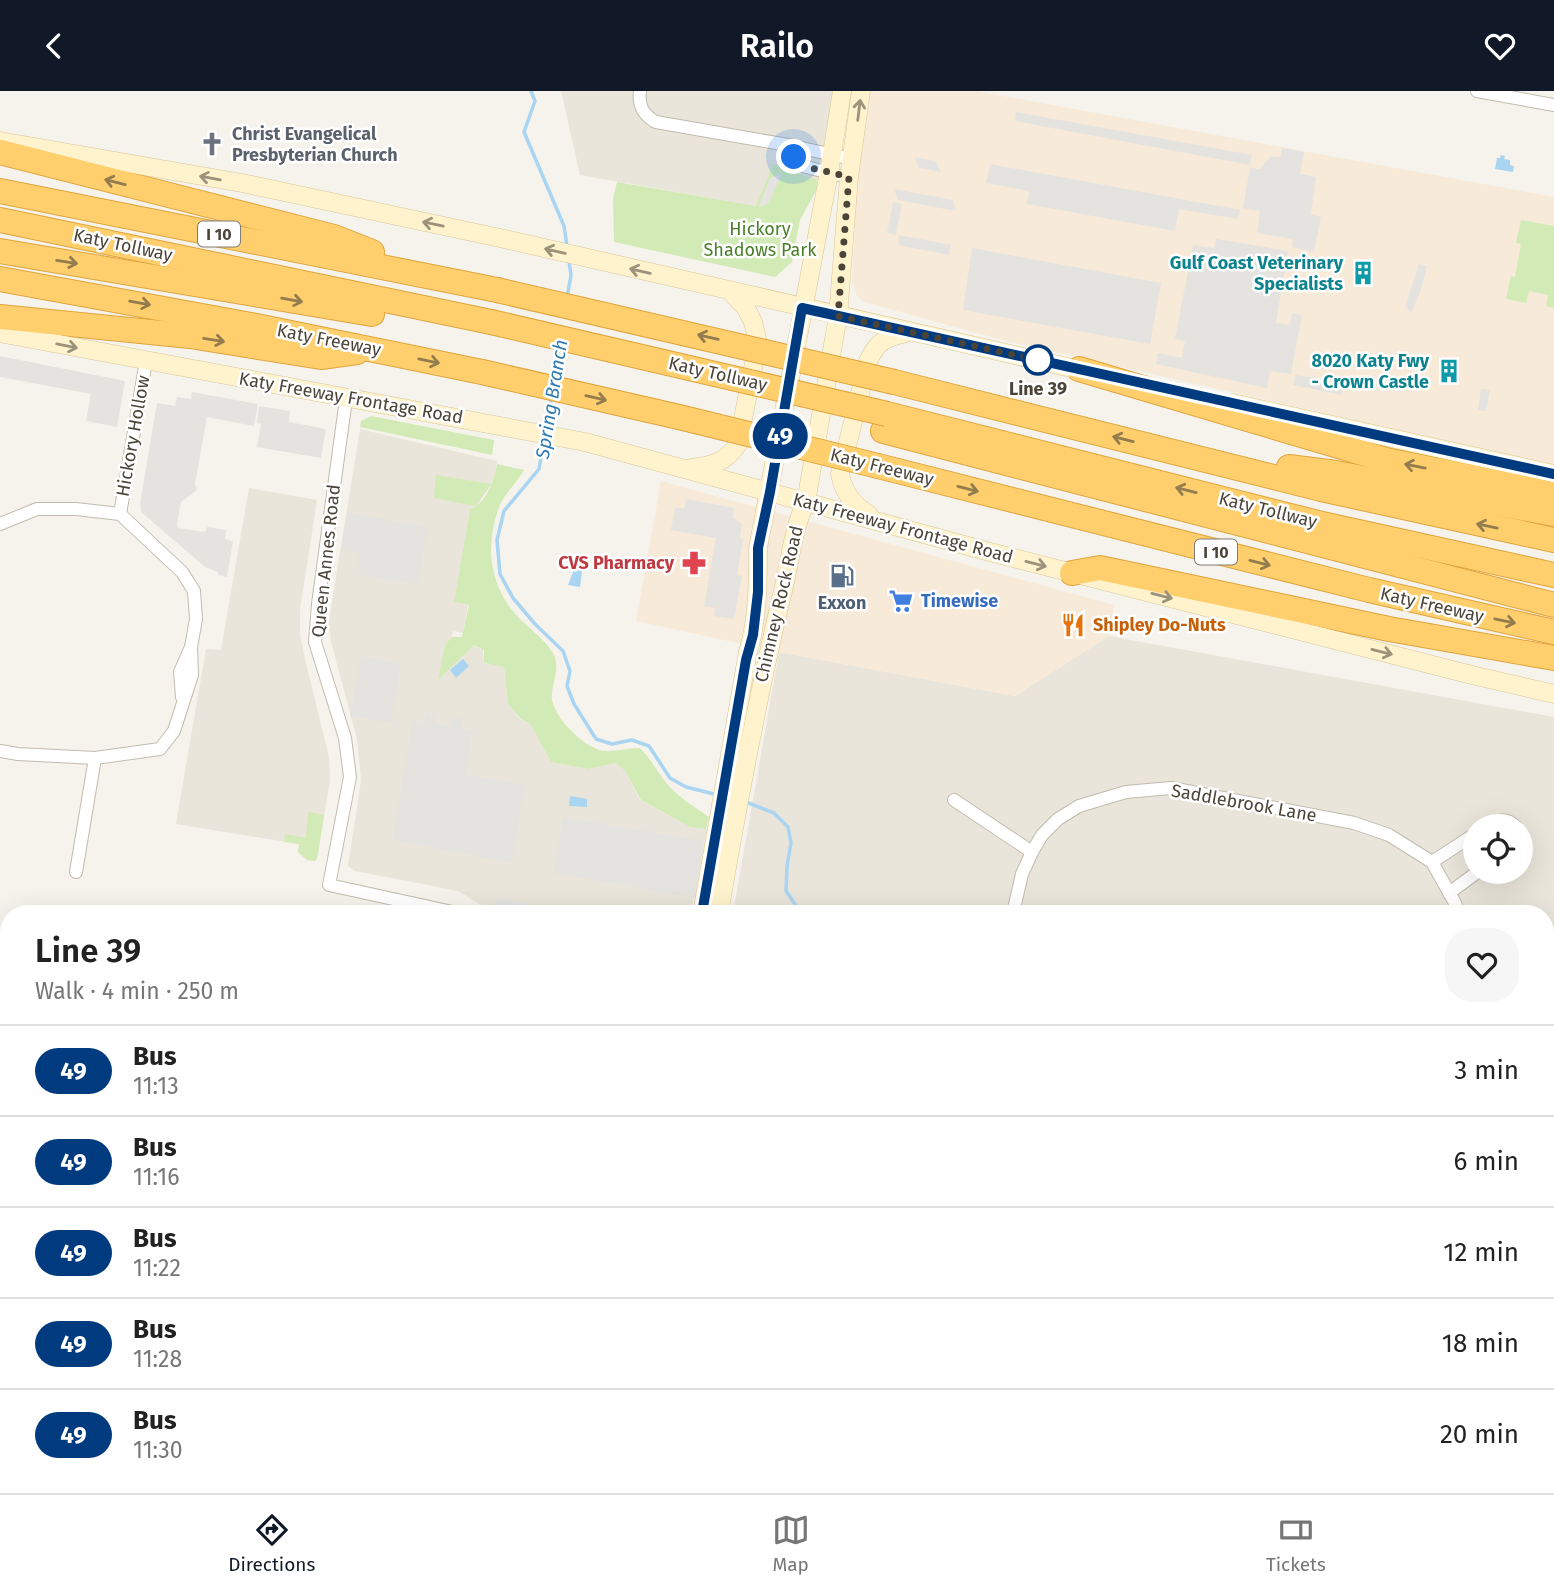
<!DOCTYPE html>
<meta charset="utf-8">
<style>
:root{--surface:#fff;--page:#f6f6f6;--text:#222;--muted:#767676;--line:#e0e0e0;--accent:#111827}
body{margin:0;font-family:"Fira Sans",sans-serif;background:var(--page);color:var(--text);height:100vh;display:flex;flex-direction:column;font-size:26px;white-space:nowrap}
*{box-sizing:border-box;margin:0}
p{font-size:23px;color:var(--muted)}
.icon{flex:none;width:38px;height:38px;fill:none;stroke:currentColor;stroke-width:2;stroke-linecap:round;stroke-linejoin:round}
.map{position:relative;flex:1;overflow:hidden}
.panel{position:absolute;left:0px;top:814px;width:1554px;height:590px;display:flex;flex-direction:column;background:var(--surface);border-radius:28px 28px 0 0;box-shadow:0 7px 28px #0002}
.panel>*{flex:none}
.badge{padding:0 14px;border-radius:23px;font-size:24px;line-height:46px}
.buttons{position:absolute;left:1463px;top:723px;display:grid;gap:14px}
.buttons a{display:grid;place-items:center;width:70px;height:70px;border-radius:50%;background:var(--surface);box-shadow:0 7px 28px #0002;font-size:35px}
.you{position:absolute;width:35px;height:35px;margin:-18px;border:5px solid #fff;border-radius:50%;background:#1a73e8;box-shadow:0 0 0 10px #1a73e833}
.map>.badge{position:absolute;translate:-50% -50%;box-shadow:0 0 0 4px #fff}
.round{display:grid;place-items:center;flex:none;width:74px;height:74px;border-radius:28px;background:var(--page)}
.head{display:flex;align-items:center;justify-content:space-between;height:119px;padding:0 35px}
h1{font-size:33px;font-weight:600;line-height:52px}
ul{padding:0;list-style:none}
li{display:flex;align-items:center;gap:21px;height:91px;padding:0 35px;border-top:2px solid var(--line)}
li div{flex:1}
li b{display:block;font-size:26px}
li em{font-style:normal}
li .badge{min-width:77px;font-weight:700;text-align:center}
header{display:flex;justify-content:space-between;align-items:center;height:91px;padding:0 35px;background:var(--accent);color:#fff;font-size:32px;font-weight:600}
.dock{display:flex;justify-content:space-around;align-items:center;height:98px;border-top:2px solid var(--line);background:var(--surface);font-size:19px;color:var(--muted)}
.dock a{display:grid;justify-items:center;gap:4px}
.dock .on{color:var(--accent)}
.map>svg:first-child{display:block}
</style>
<header><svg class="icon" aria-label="back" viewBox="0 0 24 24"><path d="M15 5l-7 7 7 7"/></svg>Railo<svg class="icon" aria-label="heart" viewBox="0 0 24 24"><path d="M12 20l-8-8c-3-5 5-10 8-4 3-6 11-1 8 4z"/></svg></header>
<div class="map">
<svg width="1554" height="1402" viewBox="0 0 1554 1402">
<rect width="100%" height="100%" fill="#f6f3ec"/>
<g fill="#eae5da" fill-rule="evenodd">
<polygon points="561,0 836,0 823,90 817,89 756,115 580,84"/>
<polygon points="360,338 497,370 494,390 476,416 470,418 454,511 468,514 463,542 453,540 452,546 445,554 439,588 474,554 483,559 484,572 504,576 508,613 520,628 531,634 551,671 588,678 616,672 625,680 640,709 690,736 707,738 691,822 494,822 458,800 355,780 348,775 361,689 357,648 331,551 329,529"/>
<polygon points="249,397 317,409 300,519 300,544 306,572 329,666 330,689 317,768 314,770 307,769 298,761 299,753 176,733 206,558 221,559"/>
<path d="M 1109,545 L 1554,626 L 1554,1050 L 1545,1048 L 1545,822 L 733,822 L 779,561 L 1015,605 ZM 1475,735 L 1521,735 L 1521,780 L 1475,780 Z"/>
<polygon points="1554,1200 1554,1402 1522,1402 1523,1395 1545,1395 1545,1254"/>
</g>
<g fill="#f7ead8">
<polygon points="866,0 976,0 1554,106 1554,374 1006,250 864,211 857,205 852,191 859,57"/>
<polygon points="661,390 1114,514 1109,545 1015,605 779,561 636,530"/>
</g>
<polygon fill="#efe8d6" points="250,1395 643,1395 645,1402 281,1402 250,1397"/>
<g fill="#d2eab5">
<polygon points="773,73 817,89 818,96 800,129 792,171 775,186 614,151 613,108 617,91 756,115"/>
<polygon points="1521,129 1554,135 1554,217 1546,215 1548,204 1529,200 1526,212 1506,208 1511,185 1515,186 1521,153 1516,152"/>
<polygon points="371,325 494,349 492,364 360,336 361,330"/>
<path d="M 497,373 L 524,379 C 516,393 503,404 498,419 C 485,457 490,494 516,524 C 527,536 545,548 553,562 C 562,578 550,594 552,609 C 556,629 588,662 609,660 C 620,660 627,657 640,657 C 654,671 661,689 676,702 C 686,711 698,718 709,726 L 706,738 L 690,736 L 641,709 L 625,680 L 616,672 L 588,678 L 551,671 L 531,634 L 521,628 L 508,613 L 504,576 L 484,572 L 484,559 L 474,554 L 438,589 L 445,554 L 452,546 L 462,546 L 469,514 L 454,511 L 470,418 C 486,413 495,388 497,373 Z"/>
<polygon points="436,384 491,393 475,415 434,407"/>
<polygon points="308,721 324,724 317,768 314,770 307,769 298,761 299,753 284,751 285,743 306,747"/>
</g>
<g fill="#e5e3e0">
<polygon points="1016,21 1252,64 1250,74 1015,30"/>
<polygon points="1282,57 1304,61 1300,83 1316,86 1311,123 1321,126 1314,161 1292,156 1293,148 1257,142 1260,120 1243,117 1250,77 1260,78 1271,65 1281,66"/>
<polygon points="915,66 936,70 941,81 919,77"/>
<polygon points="990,73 1240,119 1238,128 1179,118 1175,140 1027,113 1029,100 986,92"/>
<polygon points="782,82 769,112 758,117 770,87"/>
<polygon points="894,98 953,109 956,120 898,109"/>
<polygon points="893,111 902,113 896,144 887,142"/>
<polygon points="899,144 951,154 949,164 898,154"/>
<polygon points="1216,148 1288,160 1276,232 1290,234 1292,222 1302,224 1291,283 1270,280 1267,297 1156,273 1158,262 1182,267 1185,250 1175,248 1193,154 1214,157"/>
<polygon points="972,157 1161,192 1150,253 963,219"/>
<polygon points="1419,173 1427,175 1421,199 1411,222 1405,215"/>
<polygon points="0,265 125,290 117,336 86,330 91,303 0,286"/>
<polygon points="1295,284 1344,291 1342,304 1293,294"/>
<polygon points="1481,298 1490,299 1486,320 1478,319"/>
<polygon points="192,301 258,313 254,335 207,326 195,393 197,399 181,411 177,433 178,437 205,441 207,436 226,439 225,448 233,450 227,486 218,484 218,481 205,476 141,421 140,412 157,312 175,315 177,306 191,308"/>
<polygon points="259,315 290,320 289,331 326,338 321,367 257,356 261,333 257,332"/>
<polygon points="686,408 734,417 733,427 742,433 740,447 743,448 737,484 742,485 734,528 714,525 715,517 704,515 716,447 671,439 675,416 684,418"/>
<polygon points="347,422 428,436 418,494 356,483 359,462 341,459"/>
<polygon points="361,565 401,573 391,632 350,625"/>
<polygon points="426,622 435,623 434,633 451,636 453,627 462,628 460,638 472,640 466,683 525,694 512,772 393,749 413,629 424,631"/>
<polygon points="563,726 704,750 695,807 554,782"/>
<polygon points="497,807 526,812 524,822 494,822"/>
</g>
<g fill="#a9d4f2">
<polygon points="1501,64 1505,65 1504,68 1510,69 1510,74 1514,75 1513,81 1495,78 1497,67 1500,67"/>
<polygon points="573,471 583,473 580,496 568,494 573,481"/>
<polygon points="463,568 469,575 456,587 450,579"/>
<polygon points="570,705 587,708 587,716 569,715"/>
</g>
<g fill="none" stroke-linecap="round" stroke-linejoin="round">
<g stroke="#a9d4f2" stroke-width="3.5">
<polyline points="531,0 535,10 524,41 564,135 567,155"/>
<polyline points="567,207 571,184 569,170"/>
<polyline points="554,286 559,256"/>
<polyline points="546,338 551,308"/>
<polyline points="544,349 539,378 504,420 497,449 500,483 513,507 535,533 563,560 570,580 567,595 574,613 596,648 612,653 632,649 649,655 670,687 686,696 718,704"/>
<polyline points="746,711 774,722 788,736 791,752 787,775 786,800 801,822"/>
<polyline points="0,886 9,887"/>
</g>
<g stroke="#c2bbae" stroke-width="14">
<g id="minor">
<path d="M 640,0 C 638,15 643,24 656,31 L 788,54 L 852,68"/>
<polyline points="1477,0 1554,14"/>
<polyline points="788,54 799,74 837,84"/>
<polyline points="346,308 318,513 315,551 345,647 350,686 329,794 457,822"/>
<polyline points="120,423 182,481 194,500 196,528 191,556 180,581 182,606"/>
<polyline points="120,423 146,270"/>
<polyline points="0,433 37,418 76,418 120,423"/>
<polyline points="0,660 18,663 95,667 160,658 174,640 192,584 191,556"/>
<polyline points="954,709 1032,761"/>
<path d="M 1487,735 C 1497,729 1506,726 1515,735"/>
<polyline points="1432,771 1475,743"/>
<polyline points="76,781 95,667"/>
<polyline points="1449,802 1479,780"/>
<polyline points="1013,822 1022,783 1032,761 1042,744 1058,728 1079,715 1126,701 1171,697 1354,732 1389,744 1432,771 1455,812 1458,822"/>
<polyline points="0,1103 9,1131"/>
<polyline points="0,1202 9,1178"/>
<polyline points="1301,1402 1302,1395"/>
</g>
</g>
<g stroke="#d6c79b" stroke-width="19">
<g id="secondary">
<polyline points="0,50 242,92 500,147 1089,281"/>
<polyline points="0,242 585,351 990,461 1472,584 1554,603"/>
<polyline points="1233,312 1554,383"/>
<path d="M 691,377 C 712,375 726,371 738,353 L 758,252 L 753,231 L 746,217 L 731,201"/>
<path d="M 869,424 C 853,413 844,403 840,383 L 868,270 C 878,250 884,247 906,242"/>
<path d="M 702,822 L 748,561 C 758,527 758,492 758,457 L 829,82 L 842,0"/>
<path d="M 719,822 C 737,717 756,613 781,508 C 790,475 791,442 806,411 L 838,225 L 849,86 L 861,0"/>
<polyline points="659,1395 660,1402"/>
<polyline points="674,1395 677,1402"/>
<polyline points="1368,1395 1409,1402"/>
<polyline points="1066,1402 1089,1395"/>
</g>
</g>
<g stroke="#e0a43c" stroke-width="26">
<g id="motorway">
<polyline points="0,61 334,146 372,161"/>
<polyline points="0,100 497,199"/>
<polyline points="0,129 491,231"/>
<polyline points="0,160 372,223"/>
<polyline points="0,188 251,234 482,281"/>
<polyline points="0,226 190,245 321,266 357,261"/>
<polyline points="1079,278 1386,369 1554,403"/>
<polyline points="894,291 1321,398 1554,449"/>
<polyline points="887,323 1322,433 1554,484"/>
<polyline points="883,340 1554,514"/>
<polyline points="878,375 1369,499 1554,541"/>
<polyline points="1289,376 1336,382 1554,423"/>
<polyline points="1072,482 1100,477 1389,538 1554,567"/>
</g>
</g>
<use href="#minor" stroke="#fff" stroke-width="12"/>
<use href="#secondary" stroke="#fff3cd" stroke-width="18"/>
<use href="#motorway" stroke="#ffcf6e" stroke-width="24"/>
<g stroke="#e0a43c" stroke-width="26" stroke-linecap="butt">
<g id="motorway-bridge">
<polyline points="497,199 894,291"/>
<polyline points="491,231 887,323"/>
<polyline points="482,281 679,326 878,375"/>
</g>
</g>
<use href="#motorway-bridge" stroke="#ffcf6e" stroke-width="24"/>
</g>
<defs><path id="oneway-shaft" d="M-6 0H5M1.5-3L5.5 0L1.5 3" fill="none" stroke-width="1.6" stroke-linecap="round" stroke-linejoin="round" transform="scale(1.75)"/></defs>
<g stroke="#9c937c">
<use href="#oneway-shaft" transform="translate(859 19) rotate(-83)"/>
<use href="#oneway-shaft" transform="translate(210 87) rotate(-170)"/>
<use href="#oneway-shaft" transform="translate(433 133) rotate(-168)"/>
<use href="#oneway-shaft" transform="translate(555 160) rotate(-167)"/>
<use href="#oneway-shaft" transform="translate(640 180) rotate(-167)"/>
<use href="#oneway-shaft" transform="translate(67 255) rotate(11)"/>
<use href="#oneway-shaft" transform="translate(1036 473) rotate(14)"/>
<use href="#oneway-shaft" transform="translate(1162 505) rotate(14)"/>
<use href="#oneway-shaft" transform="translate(1382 561) rotate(14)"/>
</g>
<g stroke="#937c4e">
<use href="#oneway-shaft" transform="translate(115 91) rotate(-166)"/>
<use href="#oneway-shaft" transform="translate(67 171) rotate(9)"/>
<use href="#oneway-shaft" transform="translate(292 209) rotate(10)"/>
<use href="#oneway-shaft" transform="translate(140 212) rotate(10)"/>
<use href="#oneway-shaft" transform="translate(708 246) rotate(-167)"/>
<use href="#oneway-shaft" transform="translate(214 249) rotate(9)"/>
<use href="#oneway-shaft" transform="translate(429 270) rotate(12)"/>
<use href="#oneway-shaft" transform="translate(596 307) rotate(13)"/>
<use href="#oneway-shaft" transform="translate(1123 348) rotate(-166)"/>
<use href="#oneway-shaft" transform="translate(1415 375) rotate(-169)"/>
<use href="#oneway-shaft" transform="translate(968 398) rotate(14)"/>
<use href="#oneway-shaft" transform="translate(1186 399) rotate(-166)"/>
<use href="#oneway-shaft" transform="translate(1487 435) rotate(-168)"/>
<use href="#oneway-shaft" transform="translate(1260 472) rotate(14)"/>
<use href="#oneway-shaft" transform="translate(1505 530) rotate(12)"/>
</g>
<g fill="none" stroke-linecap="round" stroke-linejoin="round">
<g stroke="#fff" stroke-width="16">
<polyline id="line" points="702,822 746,569 753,544 758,501 758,457 770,401 802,217 1554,383"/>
</g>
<use href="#line" stroke="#003b80" stroke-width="10"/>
<polyline stroke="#4b4439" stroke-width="7" stroke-dasharray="0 12.6" points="794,66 799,74 849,86 838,225 1038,269"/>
</g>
<defs>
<g id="church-bare" transform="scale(1.89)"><path d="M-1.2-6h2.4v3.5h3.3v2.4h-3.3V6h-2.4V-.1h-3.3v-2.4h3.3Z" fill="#6b7280" stroke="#fff" stroke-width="2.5" paint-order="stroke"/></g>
<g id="building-bare" transform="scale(1.89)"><path d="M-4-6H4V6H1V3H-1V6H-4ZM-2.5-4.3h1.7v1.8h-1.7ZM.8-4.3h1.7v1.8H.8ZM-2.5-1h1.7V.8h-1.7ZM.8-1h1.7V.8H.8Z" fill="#0f9aa8" stroke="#fff" stroke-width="2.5" paint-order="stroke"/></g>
<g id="pharmacy-bare" transform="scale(1.89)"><path d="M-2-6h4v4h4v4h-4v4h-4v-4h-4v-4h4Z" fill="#e0444e" stroke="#fff" stroke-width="2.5" paint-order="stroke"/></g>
<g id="fuel-bare" transform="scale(1.89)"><path d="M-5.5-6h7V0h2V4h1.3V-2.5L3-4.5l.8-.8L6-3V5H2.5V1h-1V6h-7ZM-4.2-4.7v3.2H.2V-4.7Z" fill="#5c6f8a" stroke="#fff" stroke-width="2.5" paint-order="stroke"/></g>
<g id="supermarket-bare" transform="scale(1.89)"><path d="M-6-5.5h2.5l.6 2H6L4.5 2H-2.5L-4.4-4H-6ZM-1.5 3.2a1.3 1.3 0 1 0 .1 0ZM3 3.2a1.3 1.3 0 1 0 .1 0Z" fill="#3f7fe0" stroke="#fff" stroke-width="2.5" paint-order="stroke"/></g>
<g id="restaurant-bare" transform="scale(1.89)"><path d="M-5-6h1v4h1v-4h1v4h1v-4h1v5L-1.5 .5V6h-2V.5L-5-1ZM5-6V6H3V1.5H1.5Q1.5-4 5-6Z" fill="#e8710a" stroke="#fff" stroke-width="2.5" paint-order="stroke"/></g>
</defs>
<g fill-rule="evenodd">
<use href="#church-bare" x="212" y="53"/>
<use href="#building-bare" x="1363" y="182"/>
<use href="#building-bare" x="1449" y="280"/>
<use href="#pharmacy-bare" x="694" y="472"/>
<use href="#fuel-bare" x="842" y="485"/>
<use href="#supermarket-bare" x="901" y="510"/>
<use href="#restaurant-bare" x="1073" y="534"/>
</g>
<circle fill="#fff" stroke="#003b80" stroke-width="3.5" cx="1038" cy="269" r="14"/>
<g text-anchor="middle" stroke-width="5" stroke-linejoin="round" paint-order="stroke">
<g fill="#fff" stroke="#817c74" stroke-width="2">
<rect x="198" y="130.5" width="42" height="25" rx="5"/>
<rect x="1195" y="448.5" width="42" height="25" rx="5"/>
</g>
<g font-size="16" font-weight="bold" fill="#4b4439">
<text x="219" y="149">I 10</text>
<text x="1216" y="467">I 10</text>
</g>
<g font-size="18" font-weight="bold" fill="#5b616d" stroke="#fff" text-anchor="start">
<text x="232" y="49">Christ Evangelical<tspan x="232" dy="21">Presbyterian Church</tspan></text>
</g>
<g font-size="18" fill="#4a7f2a" stroke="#fff">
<text x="760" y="144">Hickory<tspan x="760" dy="21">Shadows Park</tspan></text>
</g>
<g font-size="18" fill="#4b4439" stroke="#fff">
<text transform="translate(123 154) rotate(12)" y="6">Katy Tollway</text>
<text transform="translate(329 249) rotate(11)" y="6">Katy Freeway</text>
<text transform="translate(718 283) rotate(13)" y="6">Katy Tollway</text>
<text transform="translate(351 307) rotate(10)" y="6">Katy Freeway Frontage Road</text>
<text transform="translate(133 345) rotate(-80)" y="6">Hickory Hollow</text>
<text transform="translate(882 376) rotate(14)" y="6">Katy Freeway</text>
<text transform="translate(1268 419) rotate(14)" y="6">Katy Tollway</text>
<text transform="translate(903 437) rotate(15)" y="6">Katy Freeway Frontage Road</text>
<text transform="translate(326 470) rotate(-84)" y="6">Queen Annes Road</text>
<text transform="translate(779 513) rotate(-77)" y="6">Chimney Rock Road</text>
<text transform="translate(1432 514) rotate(13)" y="6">Katy Freeway</text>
<text transform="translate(1244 712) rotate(10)" y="6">Saddlebrook Lane</text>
</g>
<g font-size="18" font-weight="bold" fill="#0d838f" stroke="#fff" text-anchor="end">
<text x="1343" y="178">Gulf Coast Veterinary<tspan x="1343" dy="21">Specialists</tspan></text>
<text x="1429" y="276">8020 Katy Fwy<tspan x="1429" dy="21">- Crown Castle</tspan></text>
</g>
<g font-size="18" font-weight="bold" fill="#4b4439" stroke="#fff">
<text x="1038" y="304">Line 39</text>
</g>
<g font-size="18" font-weight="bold" fill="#be3a42" stroke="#fff" text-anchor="end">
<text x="674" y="478">CVS Pharmacy</text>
</g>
<g font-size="18" font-weight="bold" fill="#366cbe" stroke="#fff" text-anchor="start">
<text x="921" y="516">Timewise</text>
</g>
<g font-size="18" font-weight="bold" fill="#4e5e75" stroke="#fff">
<text x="842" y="518">Exxon</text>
</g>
<g font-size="18" font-weight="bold" fill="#c56008" stroke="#fff" text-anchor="start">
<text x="1093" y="540">Shipley Do-Nuts</text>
</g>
<g font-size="19" font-style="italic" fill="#2e7ab2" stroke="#fff">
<text transform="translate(551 308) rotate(-81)" y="7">Spring Branch</text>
</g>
</g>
</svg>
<div class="buttons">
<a><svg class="icon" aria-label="locate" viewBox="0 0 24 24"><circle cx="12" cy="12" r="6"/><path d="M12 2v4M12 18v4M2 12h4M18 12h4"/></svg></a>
</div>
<div class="you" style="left:794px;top:66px"></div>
<b class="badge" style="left:780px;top:345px;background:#003b80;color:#fff">49</b>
<section class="panel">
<div class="head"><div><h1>Line 39</h1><p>Walk · 4 min · 250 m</p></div><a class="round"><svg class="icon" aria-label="heart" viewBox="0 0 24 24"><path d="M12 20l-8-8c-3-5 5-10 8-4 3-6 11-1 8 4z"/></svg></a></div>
<ul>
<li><span class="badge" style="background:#003b80;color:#fff">49</span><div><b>Bus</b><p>11:13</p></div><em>3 min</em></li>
<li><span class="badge" style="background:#003b80;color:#fff">49</span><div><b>Bus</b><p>11:16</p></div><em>6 min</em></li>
<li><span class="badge" style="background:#003b80;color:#fff">49</span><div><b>Bus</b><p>11:22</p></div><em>12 min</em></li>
<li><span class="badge" style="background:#003b80;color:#fff">49</span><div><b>Bus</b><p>11:28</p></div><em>18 min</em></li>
<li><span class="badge" style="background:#003b80;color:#fff">49</span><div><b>Bus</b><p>11:30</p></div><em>20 min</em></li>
</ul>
</section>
</div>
<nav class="dock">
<a class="on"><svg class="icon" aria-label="directions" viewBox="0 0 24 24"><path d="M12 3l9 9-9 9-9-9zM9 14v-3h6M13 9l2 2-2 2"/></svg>Directions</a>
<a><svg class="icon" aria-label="map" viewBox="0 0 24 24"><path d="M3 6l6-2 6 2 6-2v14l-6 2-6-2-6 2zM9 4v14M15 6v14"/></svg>Map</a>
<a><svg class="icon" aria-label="tickets" viewBox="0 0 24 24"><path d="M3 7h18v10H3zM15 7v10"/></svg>Tickets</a>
</nav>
